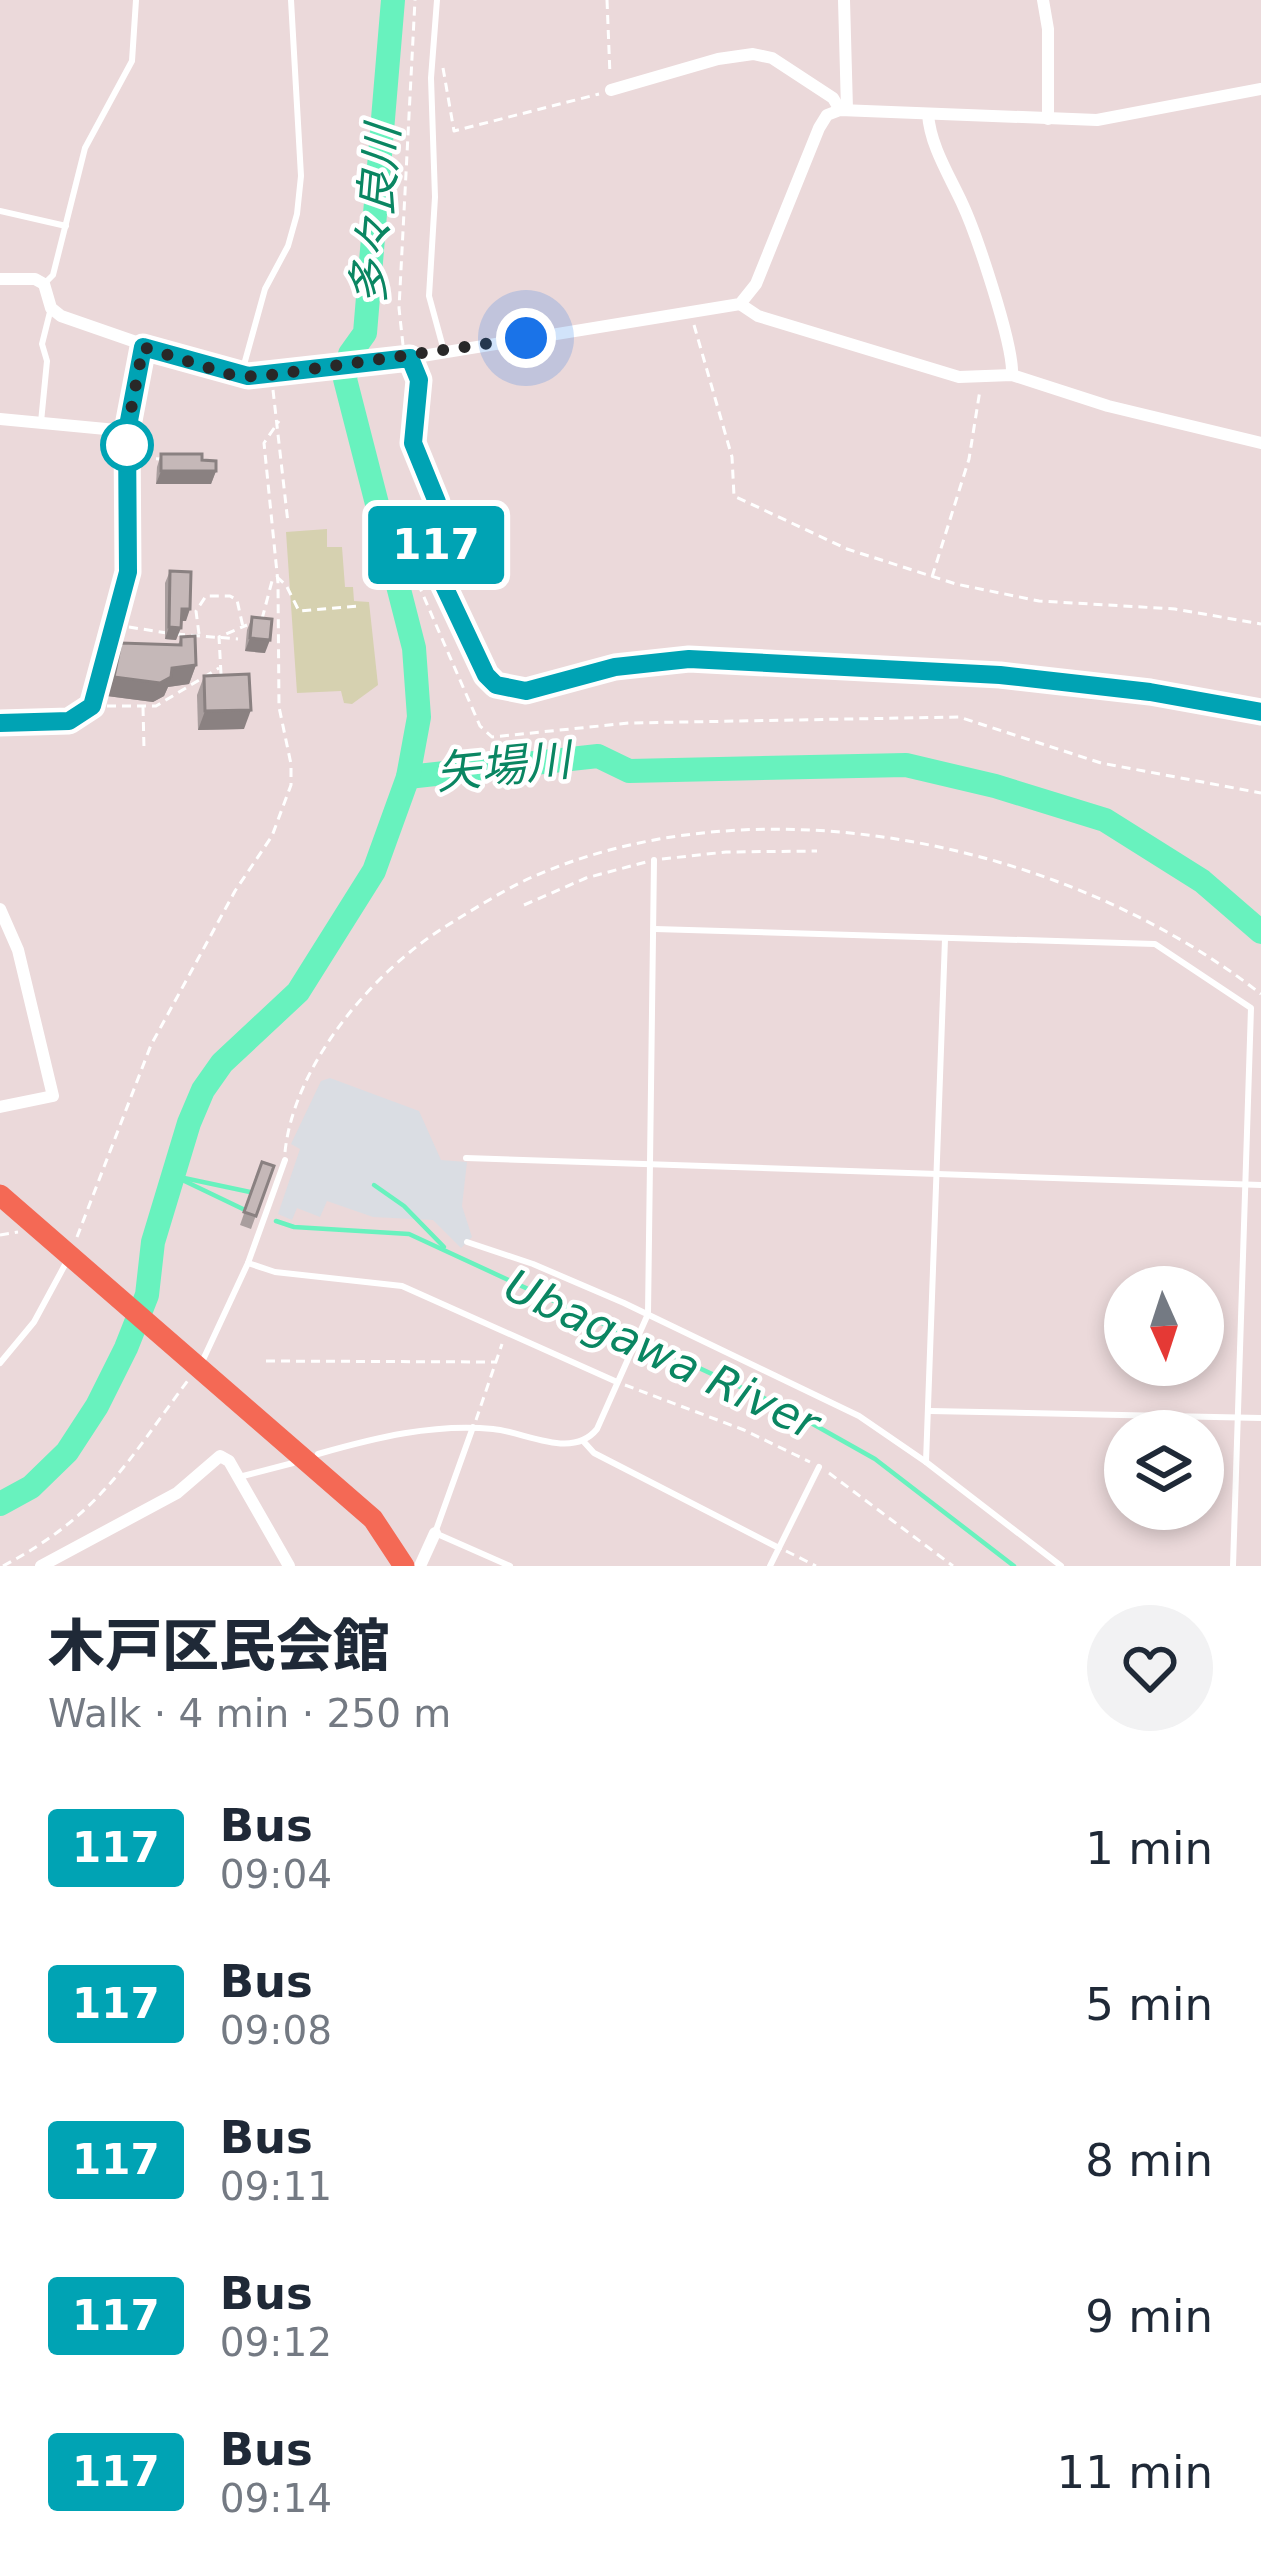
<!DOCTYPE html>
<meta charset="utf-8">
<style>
:root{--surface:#fff;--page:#f2f2f3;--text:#1f2937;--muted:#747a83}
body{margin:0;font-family:"DejaVu Sans","Noto Sans JP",sans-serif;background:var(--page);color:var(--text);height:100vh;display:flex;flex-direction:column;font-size:45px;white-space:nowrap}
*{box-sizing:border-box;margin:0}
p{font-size:39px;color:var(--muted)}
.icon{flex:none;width:66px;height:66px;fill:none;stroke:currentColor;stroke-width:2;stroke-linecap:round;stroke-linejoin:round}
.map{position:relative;height:1566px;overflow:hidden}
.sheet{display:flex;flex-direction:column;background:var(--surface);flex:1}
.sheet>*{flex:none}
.badge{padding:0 24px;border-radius:9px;font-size:42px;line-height:78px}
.needle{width:78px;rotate:177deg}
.tools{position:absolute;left:1104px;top:1266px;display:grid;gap:24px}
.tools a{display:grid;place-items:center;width:120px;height:120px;border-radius:50%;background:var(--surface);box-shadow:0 6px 18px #0003;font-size:60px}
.you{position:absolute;width:60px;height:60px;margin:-30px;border:9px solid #fff;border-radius:50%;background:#1a73e8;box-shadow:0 0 0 18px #1a73e833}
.map>.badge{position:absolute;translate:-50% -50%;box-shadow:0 0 0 6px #fff}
.round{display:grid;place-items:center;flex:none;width:126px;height:126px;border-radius:63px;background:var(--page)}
.overview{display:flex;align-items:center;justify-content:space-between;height:204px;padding:0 48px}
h1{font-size:57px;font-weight:800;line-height:90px}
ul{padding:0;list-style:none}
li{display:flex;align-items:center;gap:36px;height:156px;padding:0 48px}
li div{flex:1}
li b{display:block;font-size:45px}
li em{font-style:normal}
li .badge{min-width:132px;font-weight:700;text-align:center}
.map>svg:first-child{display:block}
</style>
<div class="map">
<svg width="1261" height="1566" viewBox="0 0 1261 1566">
<rect width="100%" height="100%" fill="#ebd9da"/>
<polygon fill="#dadde3" points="330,1078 419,1111 441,1160 467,1162 462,1206 472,1237 461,1248 433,1220 373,1217 327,1201 320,1217 297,1208 292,1220 278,1214 300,1149 291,1144 321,1081"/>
<polygon fill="#d6d1b0" points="327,529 327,547 342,547 345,587 353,587 354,601 369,602 378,685 352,704 344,703 341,691 297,693 286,532"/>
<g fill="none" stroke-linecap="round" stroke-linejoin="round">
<g stroke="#68f2be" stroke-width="4.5">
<polyline points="172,1175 245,1210"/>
<polyline points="184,1178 250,1192"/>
<polyline points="374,1185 404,1206 444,1247"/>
<polyline points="276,1221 294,1227 409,1234 779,1405 875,1459 1014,1566"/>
</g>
<g stroke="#68f2be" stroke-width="24">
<polyline points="408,777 598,756 629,771 906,765 995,786 1105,820 1202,881 1261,932"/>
<polyline points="0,1504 31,1487 67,1452 97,1406 126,1348 147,1295 153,1242 189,1123 203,1090 222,1063 298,992 374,871 408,777 419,717 414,648 345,379 350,354 365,333 393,0"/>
</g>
<g stroke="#fff" stroke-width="3" stroke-dasharray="9 6" stroke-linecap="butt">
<polyline points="607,0 610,75"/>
<polyline points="443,68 454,131 599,94"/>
<polyline points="694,325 732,457 734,496 847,549 956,584 1039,601 1175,609 1261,624"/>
<polyline points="403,345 399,308 415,0"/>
<polyline points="273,390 288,523"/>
<polyline points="141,458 162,459"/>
<polyline points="201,460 214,461"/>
<polyline points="426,508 420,588 480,726 492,737 629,723 959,717 1101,763 1261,793"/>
<polyline points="932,577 969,459 980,390"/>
<polyline points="262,619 272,581 277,577 286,585 299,611 360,606"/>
<polyline points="129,627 167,633"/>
<polyline points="176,634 238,639"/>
<polyline points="199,634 196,611 206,596 230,596 237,600 243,627"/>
<polyline points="221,674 219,637 247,625"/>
<polyline points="107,706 156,706 219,668"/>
<polyline points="143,707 144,749"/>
<polyline points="662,859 726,852 817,851"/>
<polyline points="524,905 586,878 646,862"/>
<path d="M 285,1152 C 294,1065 372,973 443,928 C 471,911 500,892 530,878 C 759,776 1068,843 1261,994"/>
<polyline points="0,1235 18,1232"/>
<polyline points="77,1237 151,1045 235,891 272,836 291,785 291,764 279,707 278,583 264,443 279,421"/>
<polyline points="266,1361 496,1362"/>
<polyline points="625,1385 744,1430 810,1462"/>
<polyline points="476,1420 502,1344"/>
<polyline points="829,1473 953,1566"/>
<polyline points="786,1551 816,1566"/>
<path d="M 3,1566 C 100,1515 126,1463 189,1379"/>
</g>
<g stroke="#fff" stroke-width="6">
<polyline points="437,0 431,78 435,197 429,296 444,351"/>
<polyline points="0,211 66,226"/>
<polyline points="44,284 53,275 85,148 132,61 136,0"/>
<polyline points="410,358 419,380 413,443 437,502 436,569 486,675 510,690 526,691 653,661 852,666 1091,684 1261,712"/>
<polyline points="242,372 265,289 288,246 297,214 301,176 291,0"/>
<polyline points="41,422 47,361 42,344 51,308"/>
<polyline points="655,929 1155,944 1251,1008 1233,1566"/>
<polyline points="466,1158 1261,1185"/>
<polyline points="467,1242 533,1264 624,1303 859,1416 926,1462 1061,1566"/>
<polyline points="248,1263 275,1272 402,1286 617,1382"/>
<polyline points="202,1362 248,1263 285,1160"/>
<polyline points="0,1363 34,1322 67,1261"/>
<polyline points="930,1411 1261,1418"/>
<polyline points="473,1427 435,1533 510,1566"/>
<polyline points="584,1442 594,1453 779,1548"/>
<path d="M 318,1454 C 374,1438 434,1423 493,1429 C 526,1432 572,1460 597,1429 L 648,1314 L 654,860"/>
<polyline points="926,1462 945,939"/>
<polyline points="239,1477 293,1463"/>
<polyline points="770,1566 819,1467"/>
</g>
<g stroke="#fff" stroke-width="12">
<polyline points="844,0 847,109"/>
<polyline points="1043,0 1048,29 1048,119"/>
<polyline points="611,90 718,59 753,54 772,58 833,98 840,110"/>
<path d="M 928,114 C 930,145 949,175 962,203 C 976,233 1014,345 1012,375"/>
<polyline points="0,279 35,279 44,284 51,308 61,316 228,374 257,377 410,358 740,304 756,284 819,128 827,115 840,110 1097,120 1261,89"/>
<polyline points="740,304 758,316 959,377 1012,375 1108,406 1261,443"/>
<polyline points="0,419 127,431"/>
<polyline points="0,723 69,720 92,706 127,571 127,431 143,347"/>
<polyline points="0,909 18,950 53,1096 0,1107"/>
<polyline points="41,1566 177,1493 220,1456 229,1461 289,1566"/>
<polyline points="420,1566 435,1533"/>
</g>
<polyline stroke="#f46955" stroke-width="21" points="0,1195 373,1519 404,1566"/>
</g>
<g fill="#a99e9e">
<polygon points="161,454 202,460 216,471 211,484 156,484 157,467"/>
<polygon points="170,571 186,621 181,621 176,640 165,639 165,583"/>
<polygon points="252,617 265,653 245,651 247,630"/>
<polygon points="181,637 196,665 189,684 168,687 164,696 153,702 107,696 114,662 121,643 178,645"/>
<polygon points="204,676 244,729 198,730 197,695"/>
<polygon points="262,1162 274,1166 251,1229 240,1225"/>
</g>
<g fill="#8a8181">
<polygon points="161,471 216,471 211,484 156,484"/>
<polygon points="182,609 190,609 186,621 178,621"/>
<polygon points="169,627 181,628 176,640 165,639"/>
<polygon points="250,638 270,640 265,653 245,651"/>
<polygon points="196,665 189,684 168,687 164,696 153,702 107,696 114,677"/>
<polygon points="251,710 244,729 198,730 205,711"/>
</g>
<g fill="#c5b8b8" stroke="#8a8181" stroke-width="3">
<polygon points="161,454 202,454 202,460 216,461 216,471 161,471"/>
<polygon points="170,571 191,572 190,609 182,609 181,628 169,627"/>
<polygon points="252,617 272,619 270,640 250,638"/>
<polygon points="195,636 196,665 172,668 171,677 160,683 114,677 121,643 181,645 181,637"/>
<polygon points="249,674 251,710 205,711 204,676"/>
<polygon points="262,1162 274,1166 256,1216 244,1212"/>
</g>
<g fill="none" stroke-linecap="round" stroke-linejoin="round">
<g stroke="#fff" stroke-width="27">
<polyline id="line" points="0,723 69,721 92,706 128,572 127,431 143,347 248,376 410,358 419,380 413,443 437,502 436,569 486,675 496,685 526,691 615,667 689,659 1000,675 1150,692 1261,712"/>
</g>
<use href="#line" stroke="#00a3b4" stroke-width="18"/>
<polyline stroke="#282828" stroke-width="12" stroke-dasharray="0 21.6" points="127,445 128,458 127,431 143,347 228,374 257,377 526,338"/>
</g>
<circle fill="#fff" stroke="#00a3b4" stroke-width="6" cx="127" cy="445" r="24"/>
<g text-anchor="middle" stroke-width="9" stroke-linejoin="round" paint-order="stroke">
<g font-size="45" font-style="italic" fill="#0a8662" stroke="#fff">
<text transform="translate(375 215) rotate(-85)" y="16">多々良川</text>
<text transform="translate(503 766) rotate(-6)" y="16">矢場川</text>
<text transform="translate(662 1354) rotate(25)" y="16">Ubagawa River</text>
</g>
</g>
</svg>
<div class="tools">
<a><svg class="needle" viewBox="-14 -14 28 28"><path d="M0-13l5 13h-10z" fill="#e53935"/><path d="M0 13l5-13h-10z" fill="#747a83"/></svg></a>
<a><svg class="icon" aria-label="layers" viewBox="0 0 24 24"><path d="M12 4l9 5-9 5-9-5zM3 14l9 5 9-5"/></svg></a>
</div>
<div class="you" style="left:526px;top:338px"></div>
<b class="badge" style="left:436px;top:545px;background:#00a3b4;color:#fff">117</b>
</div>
<section class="sheet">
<div class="overview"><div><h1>木戸区民会館</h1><p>Walk · 4 min · 250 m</p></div><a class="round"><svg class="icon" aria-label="heart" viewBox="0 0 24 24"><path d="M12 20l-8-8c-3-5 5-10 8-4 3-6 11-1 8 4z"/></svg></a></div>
<ul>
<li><span class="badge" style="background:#00a3b4;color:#fff">117</span><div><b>Bus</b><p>09:04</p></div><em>1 min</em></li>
<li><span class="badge" style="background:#00a3b4;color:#fff">117</span><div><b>Bus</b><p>09:08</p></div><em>5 min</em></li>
<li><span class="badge" style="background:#00a3b4;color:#fff">117</span><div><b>Bus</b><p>09:11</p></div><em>8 min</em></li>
<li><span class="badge" style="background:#00a3b4;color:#fff">117</span><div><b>Bus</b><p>09:12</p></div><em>9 min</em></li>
<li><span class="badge" style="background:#00a3b4;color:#fff">117</span><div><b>Bus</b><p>09:14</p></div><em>11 min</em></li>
</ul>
</section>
